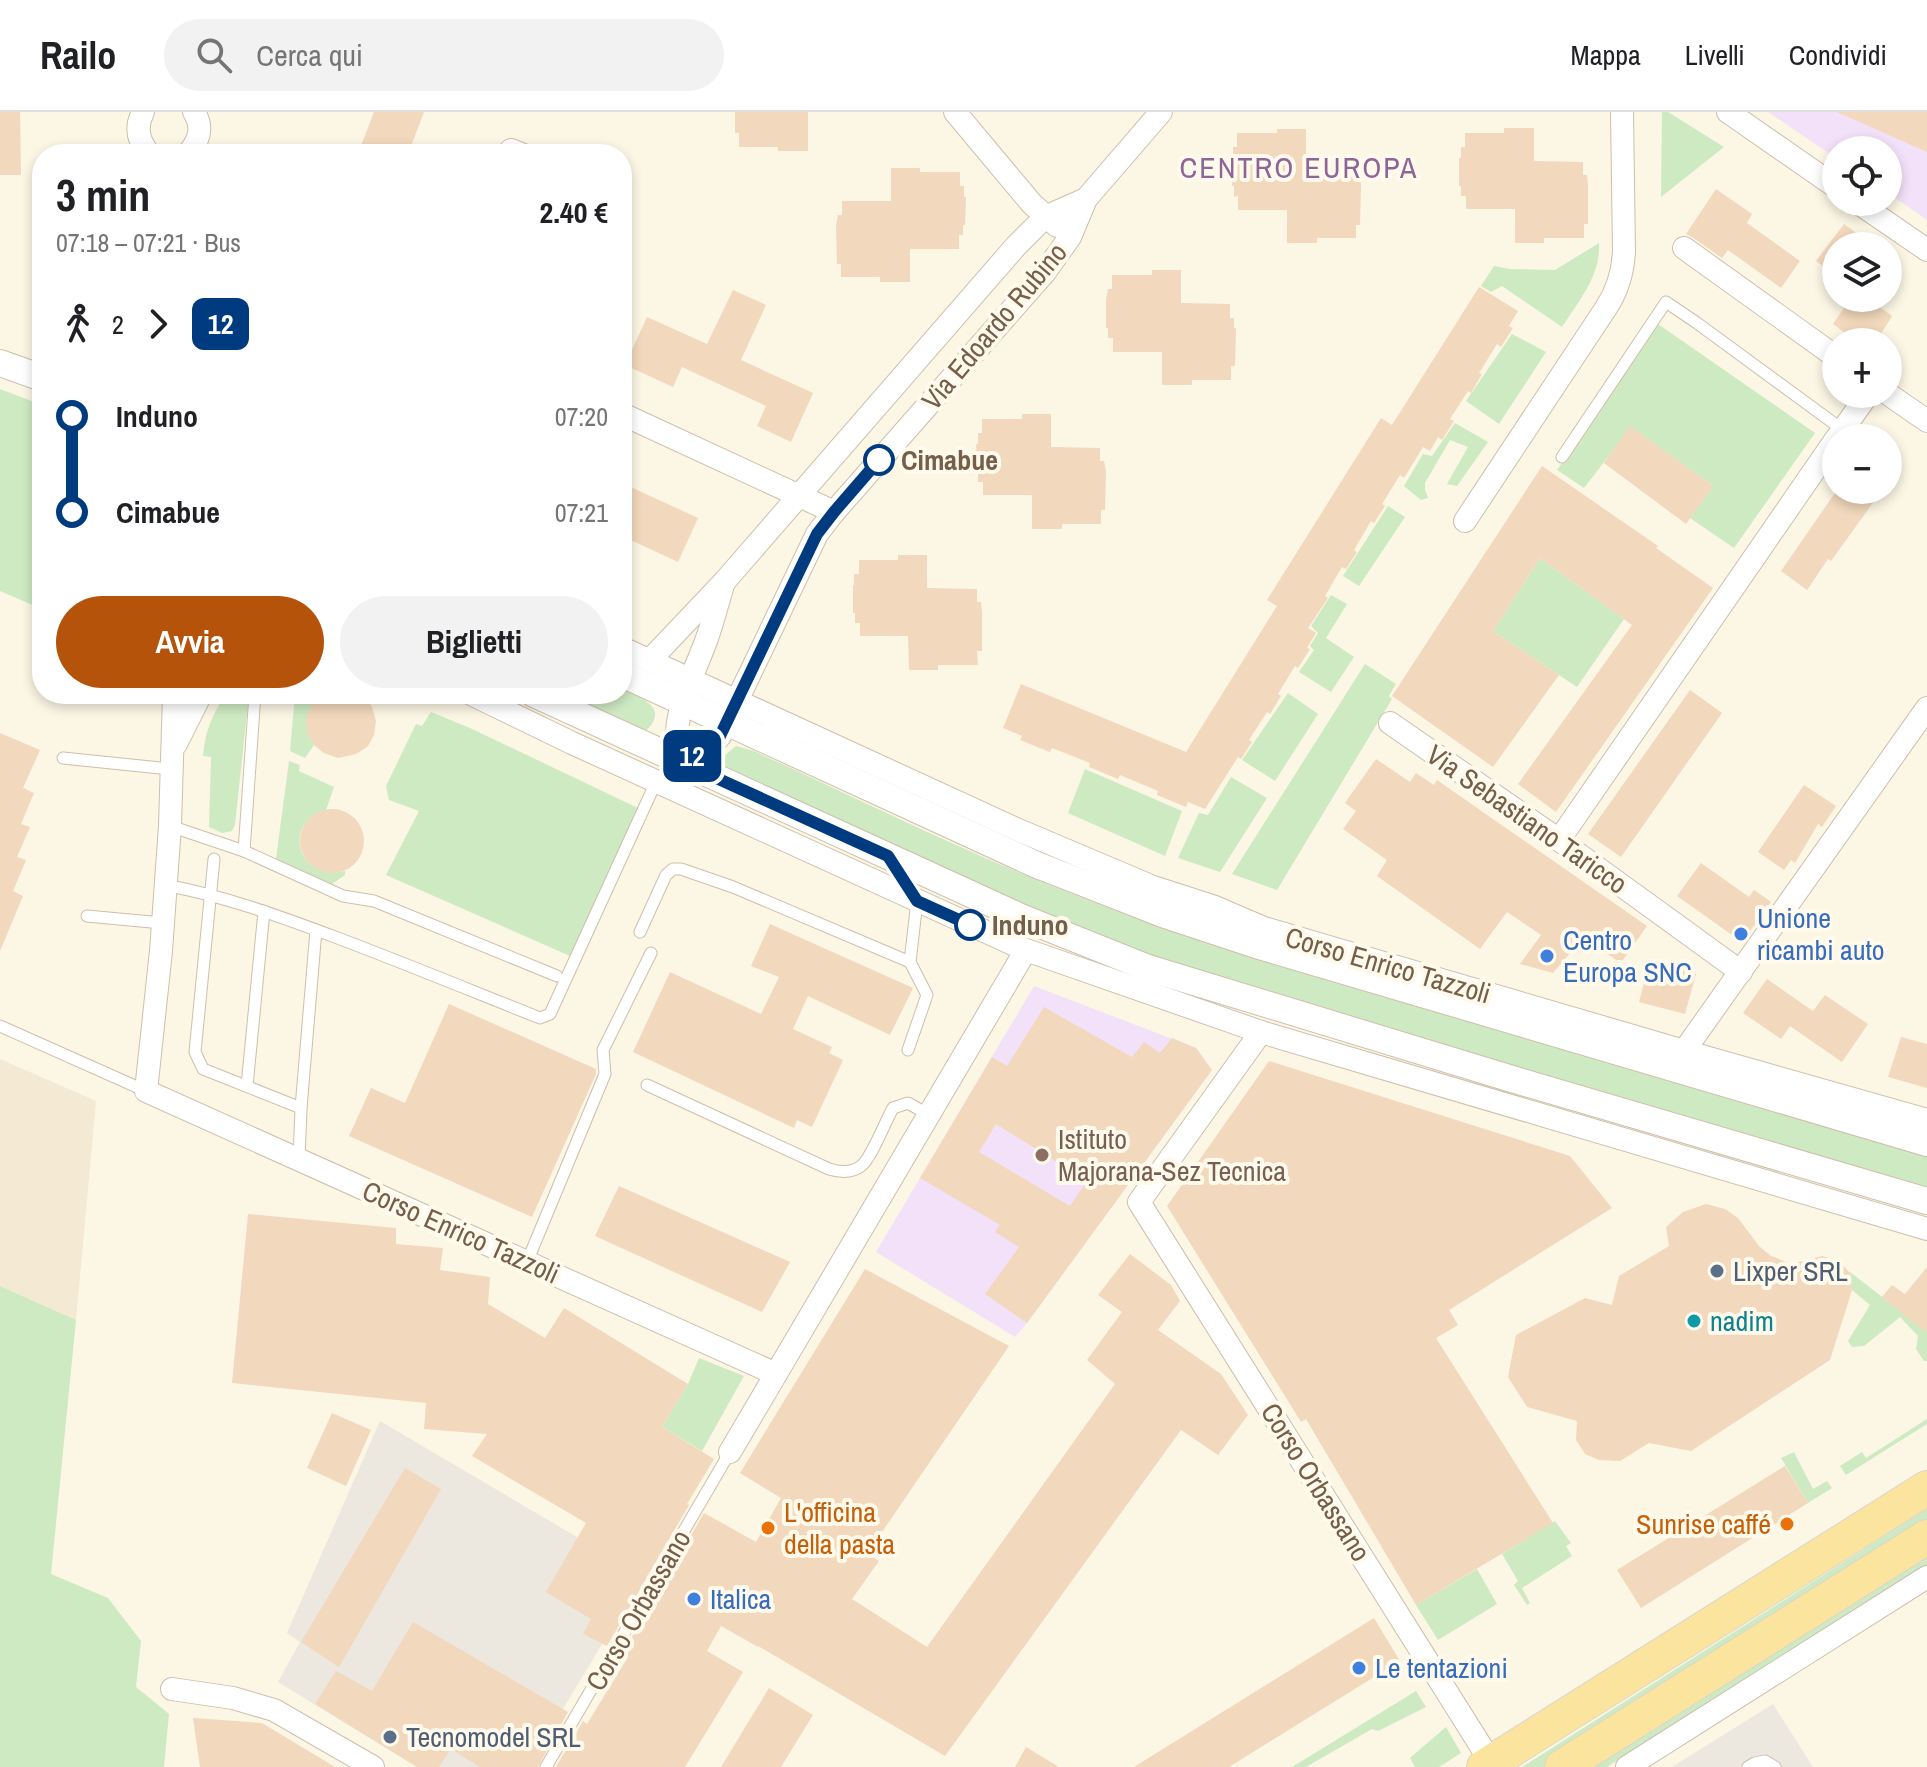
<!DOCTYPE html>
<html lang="it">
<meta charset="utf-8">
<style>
:root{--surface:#fff;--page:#f2f2f2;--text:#202124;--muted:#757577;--line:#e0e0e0;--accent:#b45309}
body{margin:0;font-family:"Archivo Narrow",sans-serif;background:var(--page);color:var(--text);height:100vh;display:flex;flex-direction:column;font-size:30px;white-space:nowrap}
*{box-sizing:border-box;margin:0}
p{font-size:26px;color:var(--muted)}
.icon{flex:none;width:44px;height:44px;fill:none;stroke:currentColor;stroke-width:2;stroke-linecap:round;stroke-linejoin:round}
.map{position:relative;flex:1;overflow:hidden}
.details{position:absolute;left:32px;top:32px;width:600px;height:560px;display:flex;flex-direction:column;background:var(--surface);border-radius:32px;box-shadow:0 4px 12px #0003}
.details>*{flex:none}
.badge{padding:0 16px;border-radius:12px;font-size:28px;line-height:52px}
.tools{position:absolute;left:1822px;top:24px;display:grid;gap:16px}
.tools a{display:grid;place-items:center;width:80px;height:80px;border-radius:50%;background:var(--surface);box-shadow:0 4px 12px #0003;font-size:40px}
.map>.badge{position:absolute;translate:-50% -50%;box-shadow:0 0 0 4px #fff}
.legs{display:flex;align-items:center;gap:12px;height:88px;padding:0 24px;font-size:26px}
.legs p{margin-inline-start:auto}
.overview{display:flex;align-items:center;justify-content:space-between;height:136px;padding:0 24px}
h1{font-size:44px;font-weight:700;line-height:60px}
.primary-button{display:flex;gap:16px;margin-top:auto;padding:16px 24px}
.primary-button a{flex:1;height:92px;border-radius:48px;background:var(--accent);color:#fff;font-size:32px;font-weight:700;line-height:92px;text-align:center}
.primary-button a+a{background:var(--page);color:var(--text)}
ul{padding:0 24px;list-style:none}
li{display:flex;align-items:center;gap:28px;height:96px;font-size:30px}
li i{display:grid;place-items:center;width:12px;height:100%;margin:0 10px;background:currentColor}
li i::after{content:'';width:20px;height:20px;margin:-10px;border:6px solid;border-radius:50%;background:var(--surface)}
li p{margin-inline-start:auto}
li:first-child i{background:linear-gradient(#0000 50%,currentColor 0)}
li:last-child i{background:linear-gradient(currentColor 50%,#0000 0)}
header{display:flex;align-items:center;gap:48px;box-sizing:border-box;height:112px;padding:0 40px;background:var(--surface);border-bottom:2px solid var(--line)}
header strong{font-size:38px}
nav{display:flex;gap:44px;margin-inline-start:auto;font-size:28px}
.search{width:560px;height:72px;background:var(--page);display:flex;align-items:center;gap:20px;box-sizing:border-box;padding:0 28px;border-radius:44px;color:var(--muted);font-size:30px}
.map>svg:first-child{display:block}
</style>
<header>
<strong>Railo</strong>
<div class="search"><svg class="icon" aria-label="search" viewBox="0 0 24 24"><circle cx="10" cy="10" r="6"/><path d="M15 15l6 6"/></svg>Cerca qui</div>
<nav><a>Mappa</a><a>Livelli</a><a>Condividi</a></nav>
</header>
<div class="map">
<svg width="1927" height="1655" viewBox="0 0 1927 1655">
<rect width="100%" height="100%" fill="#fcf6e5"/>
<polygon fill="#f4e9d3" points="0,947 96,989 76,1208 0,1174"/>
<g fill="#ece7df">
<polygon points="380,1309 643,1464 528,1655 417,1655 278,1570 300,1530 287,1521"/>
<polygon points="1773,1592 1813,1655 1672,1655"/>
</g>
<g fill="#f3e1f9">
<polygon points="1768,0 1927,0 1927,108 1888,81 1888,38 1836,38 1836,46"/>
<polygon points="1034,874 1196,936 1212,958 1027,1211 1015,1225 876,1140"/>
</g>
<g fill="#ceeac3">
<polygon points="1662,0 1668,0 1724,35 1661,85"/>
<path d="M 1599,131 C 1601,163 1579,189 1562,215 L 1502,174 L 1491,180 L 1481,174 L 1494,154 L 1510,157 L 1555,158 Z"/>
<polygon points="1658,212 1815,321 1734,436 1690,406 1713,374 1631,315 1584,376 1557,358"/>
<polygon points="1512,222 1546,240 1499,312 1466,289"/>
<polygon points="0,277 42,293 42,497 0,479"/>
<polygon points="1455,311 1488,330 1457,374 1447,372 1468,335 1450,328 1425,371 1425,378 1428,386 1421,388 1404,374 1423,342 1432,344"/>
<polygon points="1388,394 1405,405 1359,474 1343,464"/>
<polygon points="1540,446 1624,507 1577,575 1493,519"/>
<polygon points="1331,483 1347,492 1326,526 1354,545 1331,580 1299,560 1314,538 1310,534 1318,521 1311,514"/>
<polygon points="1365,552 1396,572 1389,584 1392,587 1277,778 1232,762"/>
<path d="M 622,577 C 642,587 670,595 646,619 L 552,582 L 622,582 Z"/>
<polygon points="1288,581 1318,602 1275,669 1242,648"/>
<path d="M 226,582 L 249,582 L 235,713 L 232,719 L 222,721 L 209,715 L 211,645 L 203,644 C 205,619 212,603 226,582 Z"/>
<polygon points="295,582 322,582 312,591 307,621 314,633 305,646 290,639"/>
<polygon points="431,600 470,616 638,696 570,844 386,763 419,699 389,688 386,674 416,612 422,614"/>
<path d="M 736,634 L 754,639 C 861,688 970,743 1080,785 C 1137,807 1194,826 1252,846 L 1927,1044 L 1927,1079 L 1243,878 L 1067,816 L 725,659 L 725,643 Z"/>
<path d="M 289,649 L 300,653 L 299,659 L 334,675 L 326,698 C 283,709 295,770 345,759 L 345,763 L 332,772 L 276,747 Z"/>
<polygon points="1085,657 1182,699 1165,744 1068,701"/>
<polygon points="1231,665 1267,686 1220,760 1178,746 1199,701 1208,703"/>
<polygon points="1850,1160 1927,1220 1927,1249 1924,1249 1916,1237 1918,1224 1900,1205 1864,1234 1852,1235 1848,1229 1870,1193 1852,1178"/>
<polygon points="0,1174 76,1208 51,1462 108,1486 141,1529 136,1575 169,1602 164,1655 0,1655"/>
<polygon points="699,1246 744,1264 702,1339 662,1315 688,1272"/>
<polygon points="1927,1307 1927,1312 1846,1363 1840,1354 1862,1340 1866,1346"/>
<polygon points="1794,1340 1813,1377 1827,1369 1832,1376 1808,1391 1781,1346"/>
<polygon points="1927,1397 1927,1411 1544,1655 1522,1655"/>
<polygon points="1555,1409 1571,1431 1566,1434 1572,1444 1522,1476 1530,1491 1527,1493 1514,1473 1518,1469 1502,1442"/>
<polygon points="1927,1445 1927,1454 1607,1655 1593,1655"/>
<polygon points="1477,1457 1497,1492 1438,1528 1416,1493"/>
<polygon points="1416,1579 1426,1595 1378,1619 1372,1617 1306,1655 1292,1655"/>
<polygon points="1446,1615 1461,1641 1439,1655 1415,1655 1410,1646"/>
</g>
<g fill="#f2d8bc" fill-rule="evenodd">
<polygon points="0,0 20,0 21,63 0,63"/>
<polygon points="374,0 424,0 408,42 358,42"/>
<polygon points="735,0 808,0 808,39 778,39 778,35 739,35 739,21 735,21"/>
<polygon points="1837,0 1927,0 1927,40"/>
<polygon points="1504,16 1534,16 1534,49 1583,50 1583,63 1587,63 1588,74 1588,112 1584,112 1584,126 1544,126 1544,131 1515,131 1515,97 1466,97 1466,84 1461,84 1461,74 1459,74 1459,46 1461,46 1461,35 1465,35 1465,21 1504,21"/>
<polygon points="1277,17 1306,17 1306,50 1355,50 1355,64 1360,64 1361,74 1360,113 1356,113 1356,126 1317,126 1317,131 1287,131 1287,98 1238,98 1238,84 1234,85 1234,74 1232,74 1232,46 1233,46 1233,35 1237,35 1237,21 1277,21"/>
<polygon points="891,56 920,56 920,60 960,60 960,74 964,74 964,85 966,85 965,113 963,113 963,123 959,123 959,137 910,137 910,170 880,170 880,165 841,165 841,152 837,152 836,113 838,103 842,103 842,89 891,89"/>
<polygon points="1716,77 1752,102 1747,111 1800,149 1781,176 1728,138 1722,146 1692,125 1686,122"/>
<polygon points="1844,112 1874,134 1836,134 1836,164 1816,149"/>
<polygon points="1152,158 1181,158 1181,191 1230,192 1230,206 1234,206 1234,216 1236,216 1235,254 1231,254 1231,268 1192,268 1192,273 1162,273 1162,240 1113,240 1113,226 1108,226 1108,216 1106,216 1106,188 1108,177 1112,177 1112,163 1152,163"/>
<polygon points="1479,175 1518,199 1509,214 1513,216 1501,235 1497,232 1479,261 1482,262 1471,281 1468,279 1450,307 1454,309 1442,328 1438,325 1430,339 1423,335 1404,366 1400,363 1382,392 1385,394 1374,411 1371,409 1354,438 1357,440 1346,457 1342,455 1325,484 1328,486 1308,516 1316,521 1307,536 1310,537 1298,556 1295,554 1278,582 1281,584 1270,602 1267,600 1249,628 1252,630 1241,647 1238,645 1205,697 1188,690 1186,695 1157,683 1158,679 1120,663 1118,667 1089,655 1090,651 1052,636 1050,640 1020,628 1022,624 1003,616 1021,572 1186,640 1277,494 1267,488 1381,306 1392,313"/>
<polygon points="733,178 766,193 741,248 813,281 791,330 757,314 766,294 682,255 673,275 625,253 647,205 707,232"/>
<polygon points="1851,186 1867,186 1892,204 1876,230 1857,230 1833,212"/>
<polygon points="1022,302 1051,302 1051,335 1100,336 1100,349 1104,349 1106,360 1105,398 1101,398 1101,412 1062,412 1062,417 1032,417 1032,383 983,383 983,370 978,370 978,360 977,360 976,332 978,332 978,321 982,321 982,307 1022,307"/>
<polygon points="1630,314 1713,374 1686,412 1604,351"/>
<polygon points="1542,354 1658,434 1656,436 1713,476 1556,700 1518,672 1632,513 1540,446 1493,519 1559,563 1493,655 1392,584"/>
<polygon points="622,371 698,406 678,450 622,424"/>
<polygon points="1837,378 1882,378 1831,449 1828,447 1807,478 1781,459"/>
<polygon points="898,443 927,443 927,476 977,477 977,490 981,490 982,501 982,539 977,539 978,553 938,553 938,558 909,558 908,524 860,524 860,511 855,511 855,501 853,501 853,473 854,473 854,462 859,462 859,448 898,448"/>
<polygon points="1690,578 1722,601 1621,745 1588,722"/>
<polygon points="322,582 360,582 366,586 372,595 376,609 374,623 368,634 356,642 338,646 324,641 314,633 307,621 306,605 312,591"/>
<polygon points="0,621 40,638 23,676 34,681 21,712 30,715 17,745 26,748 13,779 23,784 0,839"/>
<polygon points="1376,647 1410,670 1416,661 1434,673 1437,668 1647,814 1623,848 1616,848 1584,825 1553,861 1520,852 1541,823 1507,800 1480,837 1377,764 1387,748 1343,717 1356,699 1345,691"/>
<polygon points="1804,673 1836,694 1822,715 1818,712 1795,751 1791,748 1784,758 1758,740"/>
<circle cx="332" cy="729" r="32"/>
<polygon points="1701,751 1749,785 1754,778 1771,790 1742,830 1677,784"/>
<polygon points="770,812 913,876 890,923 808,884 793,917 832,935 829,941 843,948 812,1015 797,1008 794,1016 633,940 670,860 761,902 779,865 751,854"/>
<polygon points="1650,849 1696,862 1685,902 1639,890"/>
<polygon points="1767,867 1813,899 1825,883 1868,912 1842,950 1790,914 1781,927 1743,901"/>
<polygon points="449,892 596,957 596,962 532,1105 349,1024 371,976 405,991"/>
<path d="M 1044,895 L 1132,945 L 1144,930 L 1160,941 L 1172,926 L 1196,936 L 1212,958 L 1027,1211 L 985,1182 L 1019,1135 L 995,1120 L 1000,1113 L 920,1066 L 992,945 L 1007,954 ZM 996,1012 L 1087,1069 L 1070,1094 L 979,1040 Z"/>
<polygon points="1901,925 1927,932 1927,976 1888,965"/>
<polygon points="1269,949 1570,1044 1612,1096 1449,1198 1458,1213 1436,1226 1553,1411 1416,1493 1306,1307 1301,1310 1167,1094"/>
<polygon points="619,1074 790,1150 762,1200 595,1124"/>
<polygon points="1706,1092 1725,1097 1738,1106 1759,1134 1771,1144 1791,1152 1822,1144 1839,1149 1850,1161 1852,1178 1830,1248 1691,1339 1649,1331 1620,1349 1599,1348 1585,1342 1576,1328 1577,1309 1527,1295 1508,1265 1516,1223 1585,1186 1612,1193 1619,1164 1669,1134 1666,1115 1683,1100"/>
<polygon points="248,1102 396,1116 396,1132 443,1136 440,1158 490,1165 488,1192 545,1226 564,1196 688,1272 662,1315 714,1347 687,1392 689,1393 607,1534 583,1522 591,1507 546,1480 586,1411 472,1344 487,1322 424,1317 426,1291 232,1271"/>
<polygon points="1130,1142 1171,1173 1180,1189 1158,1218 1221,1262 1248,1303 1218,1343 1181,1318 945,1644 758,1534 758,1535 721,1514 707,1539 743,1560 685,1655 556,1655 583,1609 587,1612 628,1545 622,1542 704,1401 756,1430 781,1386 740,1361 865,1157 1009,1234 867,1442 879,1449 852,1487 927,1535 1115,1272 1087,1248 1122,1200 1098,1183"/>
<polygon points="1927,1155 1927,1221 1882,1185 1892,1173 1905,1182"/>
<polygon points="332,1301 371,1318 346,1374 307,1356"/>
<polygon points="1785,1354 1808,1391 1641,1496 1617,1458"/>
<polygon points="405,1356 441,1377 339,1555 301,1530"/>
<polygon points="1374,1506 1400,1549 1229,1655 1134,1655"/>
<polygon points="413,1510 568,1600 538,1655 480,1655 451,1637 439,1655 417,1655 315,1592 336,1559 372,1579"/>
<polygon points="769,1576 813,1603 781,1655 721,1655"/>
<polygon points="193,1606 262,1611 335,1655 200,1655"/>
<polygon points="1026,1635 1059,1655 1015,1655"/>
</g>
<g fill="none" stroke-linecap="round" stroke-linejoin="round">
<g stroke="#cebfab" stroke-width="13">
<g id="service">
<polyline points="1562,345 1666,190 1697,211 1843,318"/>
<polyline points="63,646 170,657"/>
<polyline points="170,714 244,739 343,784 374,789 557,864"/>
<polyline points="244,739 255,582"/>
<polyline points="214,747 195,940 203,957 301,996"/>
<path d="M 165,773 C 224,784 279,804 335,825 C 404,851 472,879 540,906 L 550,902 L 656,670"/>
<polyline points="87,804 162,811"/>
<polyline points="640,820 666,763 673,757 681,757 733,775 910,850"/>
<polyline points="0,914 146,979"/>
<polyline points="908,938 927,883 910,850 917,789"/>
<path d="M 647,973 L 829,1057 C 839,1060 851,1062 861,1054 C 871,1047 886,1008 893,996 L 908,991 L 929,1003"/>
<polyline points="247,974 264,799"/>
<polyline points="299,1048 301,996 316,818"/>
<polyline points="527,1150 605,962 603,938 651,841"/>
<polyline points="546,1655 730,1340"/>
<polyline points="1748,1655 1755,1651 1765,1649 1775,1655"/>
</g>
</g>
<g stroke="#cebfab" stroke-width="24">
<g id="minor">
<path d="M 143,0 C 135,15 138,29 149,42"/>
<polyline points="955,0 1032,92 1057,114"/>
<polyline points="1728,0 1836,75"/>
<path d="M 188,42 C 199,29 204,16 194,0"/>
<polyline points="510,42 511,38 521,42"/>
<polyline points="1857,90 1927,138"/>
<polyline points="1684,136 1836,245"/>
<polyline points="1888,282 1927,309"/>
<polyline points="622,302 834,400"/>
<polyline points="1837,326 1868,282"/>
<path d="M 1465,409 L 1606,196 C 1618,178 1623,161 1624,139 L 1622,0"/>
<path d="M 724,470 C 718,489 713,510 706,529 C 692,567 669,607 679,649 C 698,643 707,639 720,624 L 817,422 L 834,400 L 1045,160 L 1070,125 L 1086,87 L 1161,0"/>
<polyline points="622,536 1016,717 1153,775 1215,795 1264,816 1684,939 1927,1008"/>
<polyline points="650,548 724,470 1016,134 1045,105 1086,87"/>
<polyline points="174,582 170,714 161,839 146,979 776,1262"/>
<polyline points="471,582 572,631 1026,838 1261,920 1927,1117"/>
<polyline points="1390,611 1559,728 1741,860"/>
<polyline points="176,632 201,582"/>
<polyline points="1559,728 1836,327"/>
<polyline points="1261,920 1139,1090 1494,1655"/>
<polyline points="1684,939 1927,596"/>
<polyline points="730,1340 1026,838"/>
<polyline points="172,1577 233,1586 274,1598 373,1655"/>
<polyline points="1627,1655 1927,1465"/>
</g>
</g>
<g stroke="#cebfab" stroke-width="28">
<g id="tertiary">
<polyline points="0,251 42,266"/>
<polyline points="622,562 1037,753 1165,803 1256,833 1927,1031"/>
<polyline points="534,582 1023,806 1148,856 1512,967 1927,1089"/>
</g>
</g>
<g stroke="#dbd5d0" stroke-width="36">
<g id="primary">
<polyline points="1484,1655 1927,1376"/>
<polyline points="1562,1655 1927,1425"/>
</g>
</g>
<use href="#service" stroke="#fff" stroke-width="11"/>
<use href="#minor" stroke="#fff" stroke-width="22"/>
<use href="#tertiary" stroke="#fff" stroke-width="26"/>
<use href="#primary" stroke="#fbe49d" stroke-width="34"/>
</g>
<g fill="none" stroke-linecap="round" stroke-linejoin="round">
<g stroke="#fff" stroke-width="18">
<path id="line-1" d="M 879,348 L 834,400 L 817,422 L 720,624 C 707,639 698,643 679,649 L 888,744 L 917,789 L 970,813"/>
</g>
<use href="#line-1" stroke="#003b80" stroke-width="12"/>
</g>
<g fill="#fff" stroke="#003b80" stroke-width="4">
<circle cx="879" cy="348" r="14"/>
<circle cx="970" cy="813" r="14"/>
</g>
<g fill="#3f7fe0" stroke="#fffaeb" stroke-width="3">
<circle cx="1741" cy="822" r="8"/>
<circle cx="1547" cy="844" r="8"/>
<circle cx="694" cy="1487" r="8"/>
<circle cx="1359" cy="1556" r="8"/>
</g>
<circle fill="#8d6e63" stroke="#fffaeb" stroke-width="3" cx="1042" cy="1043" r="8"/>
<g fill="#5c6f8a" stroke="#fffaeb" stroke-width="3">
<circle cx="1717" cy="1159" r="8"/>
<circle cx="390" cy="1625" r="8"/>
</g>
<circle fill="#0f9aa8" stroke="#fffaeb" stroke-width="3" cx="1694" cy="1209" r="8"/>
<g fill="#e8710a" stroke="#fffaeb" stroke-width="3">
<circle cx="1787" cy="1412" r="8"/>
<circle cx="768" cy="1416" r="8"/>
</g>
<g text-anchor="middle" stroke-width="8" stroke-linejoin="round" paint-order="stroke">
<g font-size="28" fill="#755f4a" stroke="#fffaeb">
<text transform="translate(994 214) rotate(-50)" y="10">Via Edoardo Rubino</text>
<text transform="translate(1527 707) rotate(35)" y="10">Via Sebastiano Taricco</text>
<text transform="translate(1388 853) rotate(16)" y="10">Corso Enrico Tazzoli</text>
<text transform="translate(461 1120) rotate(24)" y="10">Corso Enrico Tazzoli</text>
<text transform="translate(1316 1370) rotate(58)" y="10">Corso Orbassano</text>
<text transform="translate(638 1498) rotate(-60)" y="10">Corso Orbassano</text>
</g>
<g font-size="28" font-weight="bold" fill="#755f4a" stroke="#fffaeb" text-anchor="start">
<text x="901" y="358">Cimabue</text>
<text x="992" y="823">Induno</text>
</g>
<g font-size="28" fill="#366cbe" stroke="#fffaeb" text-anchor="start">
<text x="1757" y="816">Unione<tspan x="1757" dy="32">ricambi auto</tspan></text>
<text x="1563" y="838">Centro<tspan x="1563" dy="32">Europa SNC</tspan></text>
<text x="710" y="1497">Italica</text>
<text x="1375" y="1566">Le tentazioni</text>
</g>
<g font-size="28" fill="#785e54" stroke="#fffaeb" text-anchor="start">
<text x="1058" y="1037">Istituto<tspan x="1058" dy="32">Majorana-Sez Tecnica</tspan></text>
</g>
<g font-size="28" fill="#4e5e75" stroke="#fffaeb" text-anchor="start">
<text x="1733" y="1169">Lixper SRL</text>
<text x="406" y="1635">Tecnomodel SRL</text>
</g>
<g font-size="28" fill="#0d838f" stroke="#fffaeb" text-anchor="start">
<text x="1710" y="1219">nadim</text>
</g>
<g font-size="28" fill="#c56008" stroke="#fffaeb" text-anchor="start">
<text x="784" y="1410">L'officina<tspan x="784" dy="32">della pasta</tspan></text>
<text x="1771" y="1422" text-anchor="end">Sunrise caffé</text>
</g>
<g font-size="30" letter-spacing="2" fill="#8e6599" stroke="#fffaeb">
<text x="1299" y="66">CENTRO EUROPA</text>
</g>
</g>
</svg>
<div class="tools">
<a><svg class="icon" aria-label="locate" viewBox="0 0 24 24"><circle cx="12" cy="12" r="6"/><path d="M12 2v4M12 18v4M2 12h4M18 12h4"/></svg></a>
<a><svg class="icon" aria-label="layers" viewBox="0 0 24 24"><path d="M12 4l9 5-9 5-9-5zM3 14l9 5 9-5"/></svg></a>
<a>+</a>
<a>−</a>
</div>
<b class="badge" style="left:692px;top:644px;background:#003b80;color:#fff">12</b>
<section class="details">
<div class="overview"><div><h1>3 min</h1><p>07:18 – 07:21 · Bus</p></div><b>2.40 €</b></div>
<div class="legs"><svg class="icon" aria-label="walk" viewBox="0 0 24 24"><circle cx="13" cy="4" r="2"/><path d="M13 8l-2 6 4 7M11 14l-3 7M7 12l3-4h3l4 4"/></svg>2<svg class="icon" aria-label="forward" viewBox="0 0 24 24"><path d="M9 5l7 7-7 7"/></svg><b class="badge" style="background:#003b80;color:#fff">12</b></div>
<ul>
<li><i style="color:#003b80"></i><b>Induno</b><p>07:20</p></li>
<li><i style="color:#003b80"></i><b>Cimabue</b><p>07:21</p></li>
</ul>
<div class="primary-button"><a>Avvia</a><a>Biglietti</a></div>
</section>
</div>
